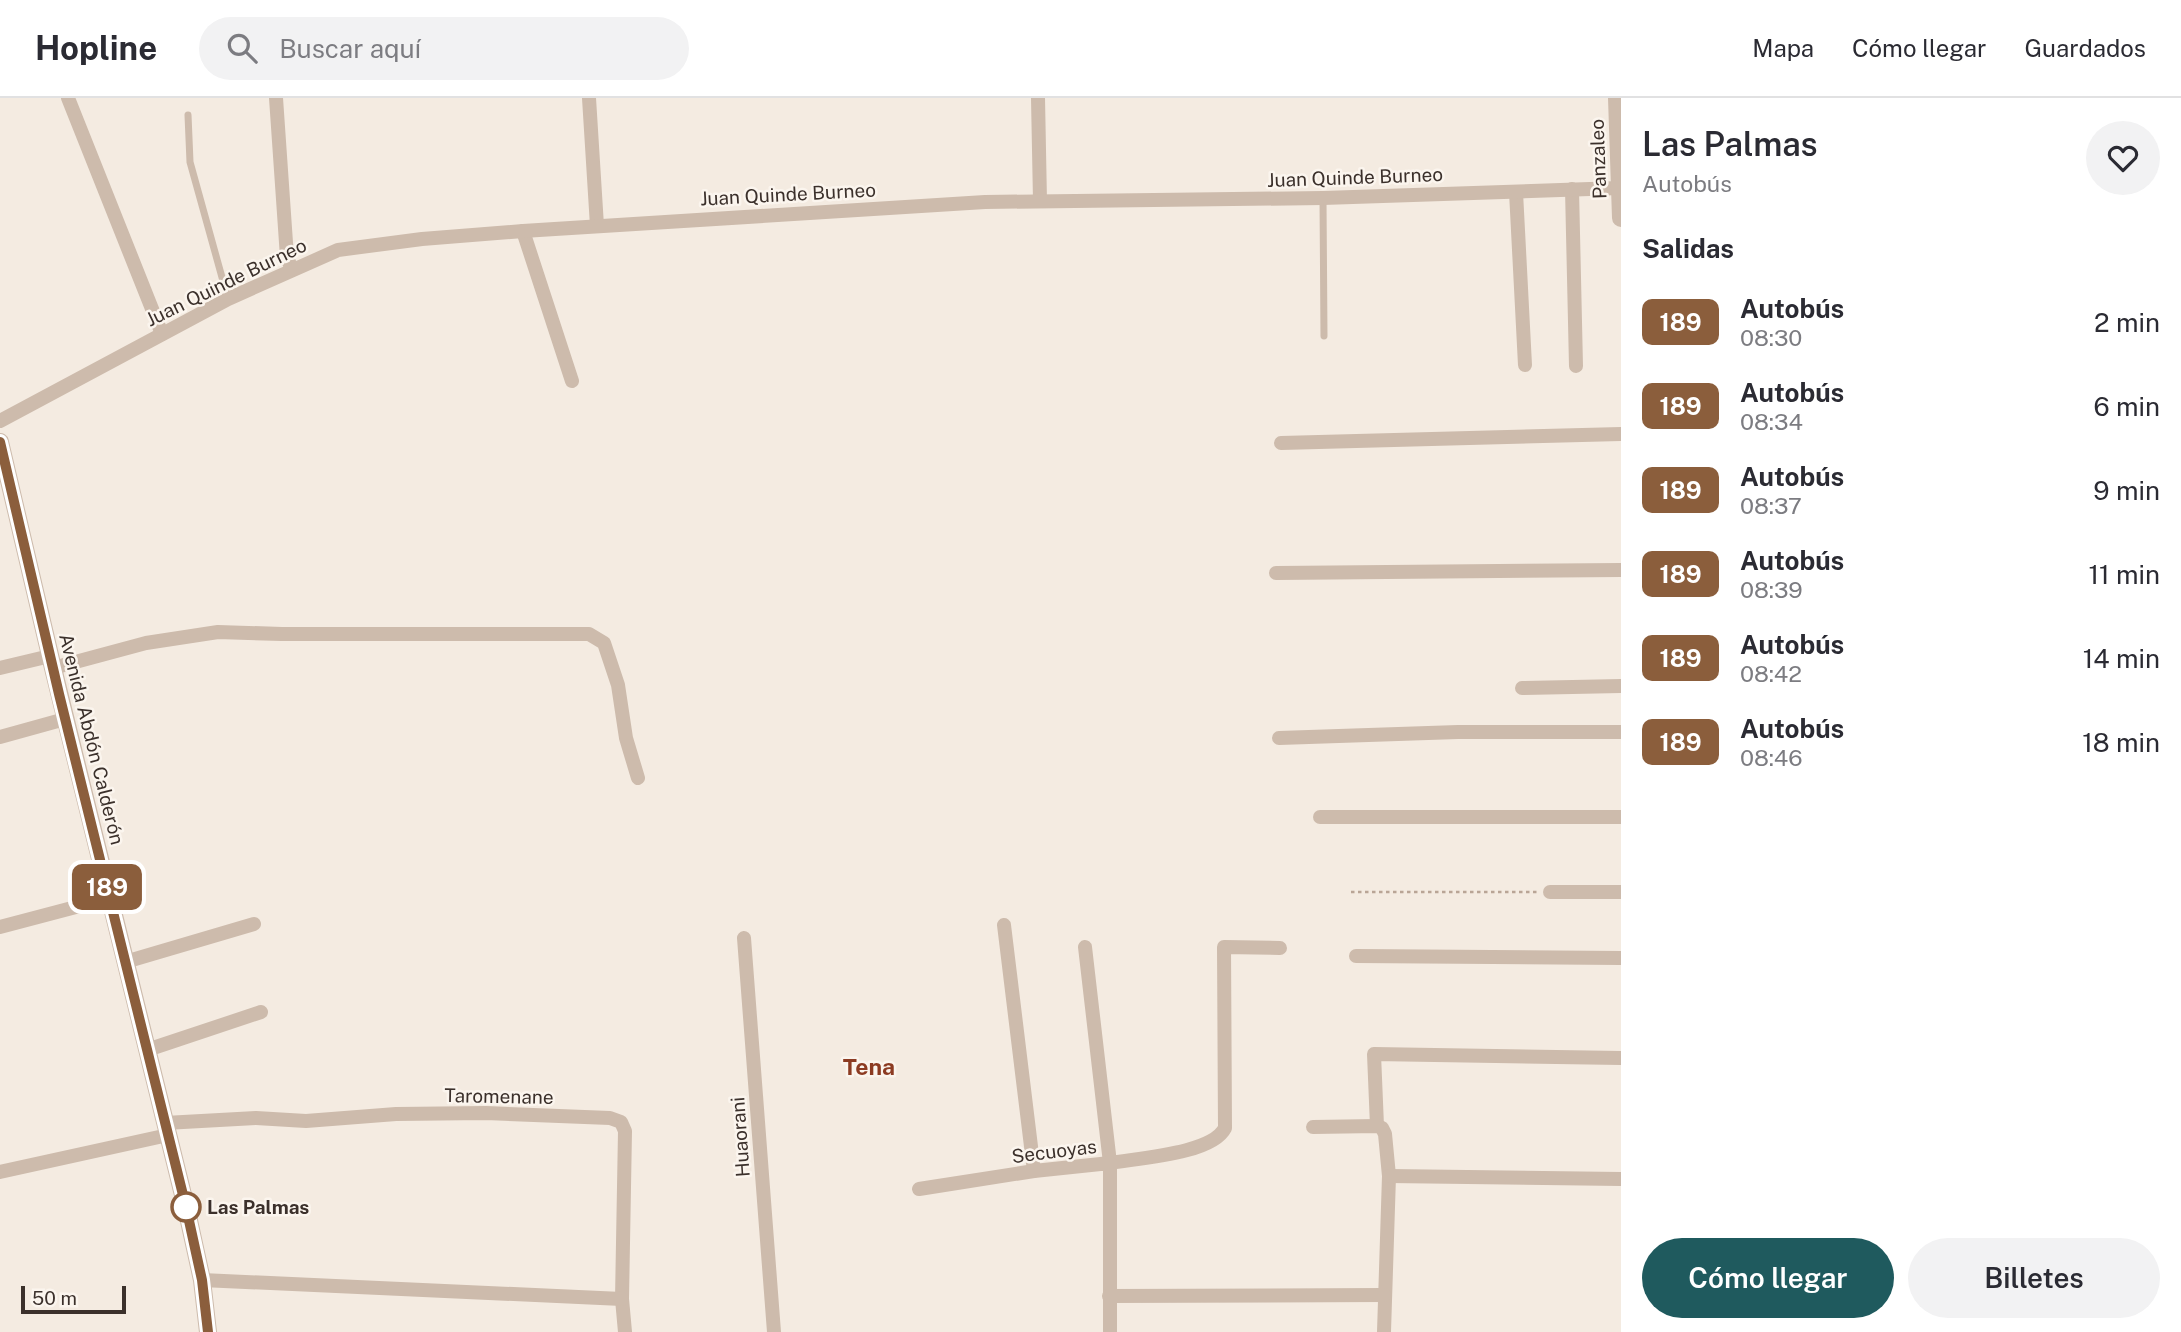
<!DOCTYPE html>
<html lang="es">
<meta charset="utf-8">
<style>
:root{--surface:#fff;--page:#f2f2f3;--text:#2b2b33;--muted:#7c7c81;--line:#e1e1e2;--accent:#1f5a5e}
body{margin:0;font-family:"Public Sans",sans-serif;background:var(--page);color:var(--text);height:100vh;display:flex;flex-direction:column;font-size:26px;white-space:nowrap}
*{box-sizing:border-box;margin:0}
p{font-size:23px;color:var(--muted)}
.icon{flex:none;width:38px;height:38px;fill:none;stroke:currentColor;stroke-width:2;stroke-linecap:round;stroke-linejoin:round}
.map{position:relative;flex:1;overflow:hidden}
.panel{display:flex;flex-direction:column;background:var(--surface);width:560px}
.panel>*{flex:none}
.badge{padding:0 14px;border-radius:10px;font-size:24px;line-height:46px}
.scale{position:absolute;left:21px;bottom:18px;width:105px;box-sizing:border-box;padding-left:7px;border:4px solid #3b302b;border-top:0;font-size:19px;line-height:24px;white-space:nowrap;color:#3b302b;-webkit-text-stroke:5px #fbf5ee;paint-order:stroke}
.map>.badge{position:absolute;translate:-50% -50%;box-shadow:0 0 0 4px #fff}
h2{padding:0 21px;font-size:26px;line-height:63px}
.round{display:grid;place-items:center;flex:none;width:74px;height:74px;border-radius:37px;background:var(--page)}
.head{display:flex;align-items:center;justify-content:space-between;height:119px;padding:0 21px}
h1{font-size:33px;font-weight:600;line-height:52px}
.action{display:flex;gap:14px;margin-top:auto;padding:14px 21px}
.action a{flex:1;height:80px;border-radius:42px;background:var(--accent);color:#fff;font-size:28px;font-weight:600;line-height:80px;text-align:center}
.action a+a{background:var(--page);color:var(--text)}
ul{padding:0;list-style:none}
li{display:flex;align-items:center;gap:21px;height:84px;padding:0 21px}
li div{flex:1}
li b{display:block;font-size:26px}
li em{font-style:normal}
li .badge{min-width:77px;font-weight:700;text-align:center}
header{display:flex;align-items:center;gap:42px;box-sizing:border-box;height:98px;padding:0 35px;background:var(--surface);border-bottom:2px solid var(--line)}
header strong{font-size:33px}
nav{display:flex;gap:38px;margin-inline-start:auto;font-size:24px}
.search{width:490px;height:63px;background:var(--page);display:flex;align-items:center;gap:18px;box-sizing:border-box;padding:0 24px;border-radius:38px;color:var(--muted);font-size:26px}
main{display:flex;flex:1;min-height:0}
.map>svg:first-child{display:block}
</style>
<header>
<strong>Hopline</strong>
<div class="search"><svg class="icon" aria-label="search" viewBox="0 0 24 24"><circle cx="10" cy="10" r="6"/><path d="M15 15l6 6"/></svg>Buscar aquí</div>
<nav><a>Mapa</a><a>Cómo llegar</a><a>Guardados</a></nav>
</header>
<main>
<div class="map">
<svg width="1621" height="1234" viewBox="0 0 1621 1234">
<rect width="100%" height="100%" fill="#f4ebe1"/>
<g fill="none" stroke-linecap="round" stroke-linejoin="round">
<polyline stroke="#b9a596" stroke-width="2.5" stroke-dasharray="3.5 3.5" stroke-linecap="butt" points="1351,794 1537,794"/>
<g stroke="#cdbbac" stroke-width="7">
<polyline points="188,17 190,64 228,201"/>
<polyline points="1323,101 1324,238"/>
</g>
<g stroke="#cdbbac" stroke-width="14">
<polyline points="68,0 162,236"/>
<polyline points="276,0 287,159 292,172"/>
<polyline points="589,0 597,128"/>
<polyline points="1038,0 1040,103"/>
<polyline points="1572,91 1576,268"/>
<polyline points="1516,94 1525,267"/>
<polyline points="523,133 572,283"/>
<polyline points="0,323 228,201 338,152 422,141 523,133 985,104 1323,100 1619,90"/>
<polyline points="1281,345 1621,336"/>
<polyline points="1276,475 1621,472"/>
<polyline points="0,570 50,558"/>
<polyline points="53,570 146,545 218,534 282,536 589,536 604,545 618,587 626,640 638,680"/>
<polyline points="1522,590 1621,588"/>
<polyline points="0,639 65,621"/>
<polyline points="1279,640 1458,634 1621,634"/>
<polyline points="1320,719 1621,719"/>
<polyline points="1550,794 1621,794"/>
<polyline points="1004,827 1034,1073"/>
<polyline points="0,829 110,800"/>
<polyline points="744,840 774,1234"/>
<path d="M 1085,849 L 1110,1065 C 1138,1060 1212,1056 1225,1030 L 1224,849 L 1280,850"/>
<polyline points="1356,858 1621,860"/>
<polyline points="125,864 254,826"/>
<polyline points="147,952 261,914"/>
<polyline points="165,1025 256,1020 306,1023 396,1016 486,1015 610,1020 621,1024 625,1033 622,1201 625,1234"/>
<polyline points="1377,1028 1374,956 1621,960"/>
<polyline points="1313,1029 1377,1028 1382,1030 1385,1036 1389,1078 1384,1234"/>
<polyline points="0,1074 168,1037"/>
<polyline points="1389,1078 1621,1081"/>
<polyline points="919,1091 1034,1073 1110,1065 1110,1234"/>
<polyline points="202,1182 622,1201"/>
<polyline points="1109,1198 1384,1197"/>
</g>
<g stroke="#cdbbac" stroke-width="18">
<polyline points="1617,0 1621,120"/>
<polyline points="0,344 53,570 186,1109 202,1182 208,1234"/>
</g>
</g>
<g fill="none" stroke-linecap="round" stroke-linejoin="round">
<g stroke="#fff" stroke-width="16">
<polyline id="line" points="0,344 59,596 186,1109 202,1182 208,1234"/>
</g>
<use href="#line" stroke="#8b5e3c" stroke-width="10"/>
</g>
<circle fill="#fff" stroke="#8b5e3c" stroke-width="3.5" cx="186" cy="1109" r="14"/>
<g text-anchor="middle" stroke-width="5" stroke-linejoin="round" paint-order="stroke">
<g font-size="19" fill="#3b302b" stroke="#fbf5ee">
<text transform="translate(1598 61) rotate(-92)" y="7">Panzaleo</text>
<text transform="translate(1355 79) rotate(-2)" y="7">Juan Quinde Burneo</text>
<text transform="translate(788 96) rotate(-3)" y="7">Juan Quinde Burneo</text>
<text transform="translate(226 184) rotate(-26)" y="7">Juan Quinde Burneo</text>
<text transform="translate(92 641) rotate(76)" y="7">Avenida Abdón Calderón</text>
<text transform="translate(499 998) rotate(1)" y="7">Taromenane</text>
<text transform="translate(740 1039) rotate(-94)" y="7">Huaorani</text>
<text transform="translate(1054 1053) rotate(-7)" y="7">Secuoyas</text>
</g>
<g font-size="19" font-weight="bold" fill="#3b302b" stroke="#fbf5ee" text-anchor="start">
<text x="207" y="1116">Las Palmas</text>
</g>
<g font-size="23" font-weight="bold" fill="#8c3b22" stroke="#fbf5ee">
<text x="869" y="977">Tena</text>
</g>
</g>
</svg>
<div class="scale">50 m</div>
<b class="badge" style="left:107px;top:789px;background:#8b5e3c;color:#fff">189</b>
</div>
<section class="panel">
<div class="head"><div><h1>Las Palmas</h1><p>Autobús</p></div><a class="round"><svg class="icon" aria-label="heart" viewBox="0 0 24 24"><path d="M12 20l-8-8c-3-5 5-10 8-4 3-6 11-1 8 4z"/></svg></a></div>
<h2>Salidas</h2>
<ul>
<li><span class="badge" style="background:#8b5e3c;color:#fff">189</span><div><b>Autobús</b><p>08:30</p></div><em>2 min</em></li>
<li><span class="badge" style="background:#8b5e3c;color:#fff">189</span><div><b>Autobús</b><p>08:34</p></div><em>6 min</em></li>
<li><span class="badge" style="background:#8b5e3c;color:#fff">189</span><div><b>Autobús</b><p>08:37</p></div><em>9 min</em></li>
<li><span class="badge" style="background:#8b5e3c;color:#fff">189</span><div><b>Autobús</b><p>08:39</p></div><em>11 min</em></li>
<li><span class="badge" style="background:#8b5e3c;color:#fff">189</span><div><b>Autobús</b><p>08:42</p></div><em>14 min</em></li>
<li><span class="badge" style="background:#8b5e3c;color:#fff">189</span><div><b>Autobús</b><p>08:46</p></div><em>18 min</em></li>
</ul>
<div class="action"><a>Cómo llegar</a><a>Billetes</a></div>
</section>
</main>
